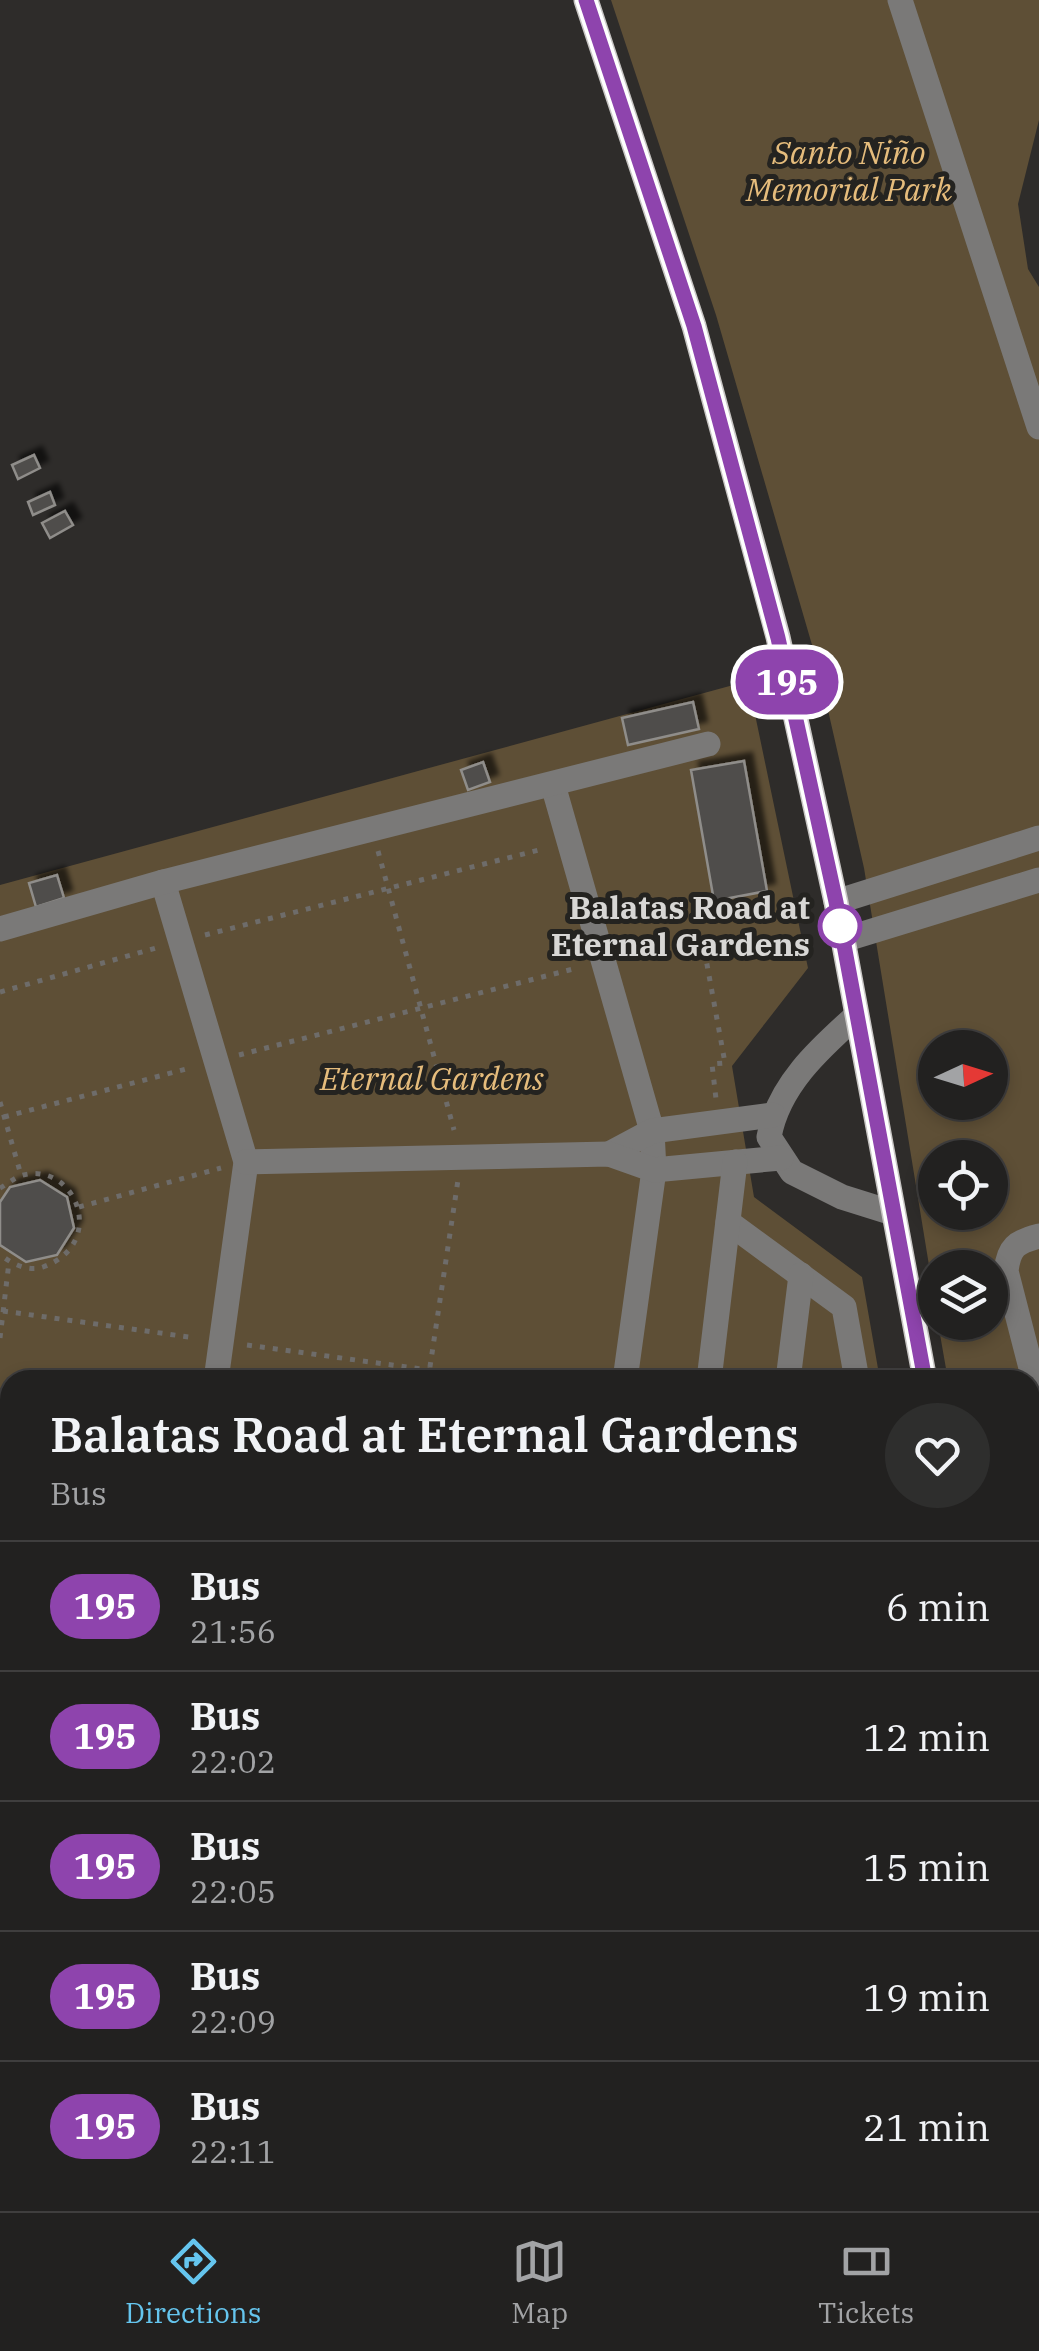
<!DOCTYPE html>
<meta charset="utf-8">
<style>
:root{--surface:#222120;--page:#2e2e2d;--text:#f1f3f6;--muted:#a2a3a5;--line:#3f3e3e;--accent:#65c5ee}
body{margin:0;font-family:"IBM Plex Serif",serif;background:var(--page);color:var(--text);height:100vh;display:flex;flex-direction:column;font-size:38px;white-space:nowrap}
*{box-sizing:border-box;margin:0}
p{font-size:32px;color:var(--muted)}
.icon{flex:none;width:55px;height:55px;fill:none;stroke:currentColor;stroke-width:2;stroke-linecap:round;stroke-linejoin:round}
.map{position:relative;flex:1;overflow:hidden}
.side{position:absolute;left:0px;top:1370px;width:1040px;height:842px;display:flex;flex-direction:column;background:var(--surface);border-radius:30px 30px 0 0;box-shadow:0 5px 15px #0003,0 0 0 2px var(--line)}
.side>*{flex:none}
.badge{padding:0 20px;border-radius:32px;font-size:35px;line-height:65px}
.needle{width:65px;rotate:86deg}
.buttons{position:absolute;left:918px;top:1030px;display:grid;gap:20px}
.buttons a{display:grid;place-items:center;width:90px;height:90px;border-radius:50%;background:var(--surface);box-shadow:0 5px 15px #0003,0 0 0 2px var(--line);font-size:50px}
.map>.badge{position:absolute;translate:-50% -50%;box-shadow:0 0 0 5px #fff}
.round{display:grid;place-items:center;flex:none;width:105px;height:105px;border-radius:52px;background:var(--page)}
.head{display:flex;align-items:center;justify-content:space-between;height:170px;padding:0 50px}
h1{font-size:48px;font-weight:600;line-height:75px}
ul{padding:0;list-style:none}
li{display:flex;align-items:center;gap:30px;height:130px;padding:0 50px;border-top:2px solid var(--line)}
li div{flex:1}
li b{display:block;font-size:38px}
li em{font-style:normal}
li .badge{min-width:110px;font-weight:700;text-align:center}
.menu{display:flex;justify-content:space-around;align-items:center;height:140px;border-top:2px solid var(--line);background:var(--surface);font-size:28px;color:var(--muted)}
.menu a{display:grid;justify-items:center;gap:5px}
.menu .on{color:var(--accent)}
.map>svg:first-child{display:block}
</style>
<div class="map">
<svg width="1039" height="2211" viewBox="0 0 1039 2211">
<defs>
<filter id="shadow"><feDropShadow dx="8" dy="-8" stdDeviation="2.5" flood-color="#0009"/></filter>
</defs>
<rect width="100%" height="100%" fill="#2e2c2a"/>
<g fill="#5e4f36" fill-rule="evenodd">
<path d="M 611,0 L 1039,0 L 1039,120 L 1018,204 L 1028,269 L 1039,287 L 1039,1886 L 1030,1889 L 1030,1380 L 948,1380 L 938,1323 L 990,1322 L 990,1268 L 935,1268 L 935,1302 L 864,868 L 817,662 L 716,315 ZM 935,1048 L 990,1048 L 990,1102 L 935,1102 ZM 935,1158 L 990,1158 L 990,1212 L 935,1212 Z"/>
<polygon points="748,681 808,968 732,1066 754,1197 862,1277 880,1380 10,1380 10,1848 0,1844 0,885"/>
</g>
<g fill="#504e4b" stroke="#8f8d8a" stroke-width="2.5" filter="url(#shadow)">
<polygon points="34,455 40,468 18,479 12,465"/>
<polygon points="50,492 55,505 33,515 28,502"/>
<polygon points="65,511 73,525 50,538 42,523"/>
<polygon points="693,702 699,729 628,745 622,718"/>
<polygon points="744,761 767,891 714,901 691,770"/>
<polygon points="483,762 490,782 468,790 461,770"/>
<polygon points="57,875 64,898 36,907 29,883"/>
<polygon points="40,1180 67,1197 74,1228 57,1255 26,1262 0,1245 0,1202 10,1187"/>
<polygon points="0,1968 10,1972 10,1986 5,1997 0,1995"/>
<polygon points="154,2202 207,2202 203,2211 150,2211"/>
<polygon points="280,2202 289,2202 302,2211 275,2211"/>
<polygon points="451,2202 495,2202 490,2211 468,2211"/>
</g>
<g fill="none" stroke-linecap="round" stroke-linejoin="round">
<g stroke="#6e6c6a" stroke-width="5" stroke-dasharray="5 8" stroke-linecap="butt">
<polyline points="378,851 454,1130"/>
<polyline points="205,935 543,849"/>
<polyline points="627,955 702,937 725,1063 712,1064 716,1099"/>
<polyline points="0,992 156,948"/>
<polyline points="239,1055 577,968"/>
<polyline points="0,1102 21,1175"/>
<polyline points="4,1117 190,1068"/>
<path d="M 0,1188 C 6,1185 14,1178 20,1176 C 74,1158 110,1243 43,1267 C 29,1272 11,1264 0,1254"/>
<polyline points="79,1207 221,1168"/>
<polyline points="3,1311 196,1338"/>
<polyline points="0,1338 9,1262"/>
<polyline points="247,1345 501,1380"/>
<polyline points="428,1380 458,1180"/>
<polyline points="0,1437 10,1438"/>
</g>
<g stroke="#7a7978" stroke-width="25">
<polyline points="900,0 1039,427"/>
<polyline points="553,785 652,1131 654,1170 625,1380"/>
<polyline points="163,882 246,1162 216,1380"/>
<polyline points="836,902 1039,838"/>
<polyline points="0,929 163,882 708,744"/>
<polyline points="843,940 1039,880"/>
<path d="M 856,1016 C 819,1049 778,1086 769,1137 L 792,1172 L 842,1197 L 893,1213"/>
<polyline points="609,1154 652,1131 773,1115"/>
<polyline points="246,1162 609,1154 654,1170 781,1158"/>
<polyline points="728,1222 844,1307 857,1380"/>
<path d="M 1039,1236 C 1016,1242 1009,1247 1006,1271 L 1039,1399"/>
<polyline points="709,1380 735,1162"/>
<polyline points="788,1380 801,1275"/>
<polyline points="0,1492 10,1493"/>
<polyline points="0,1592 10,1593"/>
<polyline points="1030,1665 1039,1663"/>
<polyline points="0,1823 10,1828"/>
<polyline points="0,1907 10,1912"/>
<polyline points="0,2014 10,2018"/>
<polyline points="424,2202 443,2211"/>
<polyline points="638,2202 657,2211"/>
<polyline points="560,2211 564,2202"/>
</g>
<g stroke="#c8c6c4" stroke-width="25">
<polyline points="586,0 694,326 778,637 836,902 925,1380"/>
<polyline points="766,2211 770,2202"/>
</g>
</g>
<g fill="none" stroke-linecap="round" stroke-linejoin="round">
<g stroke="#fff" stroke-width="22">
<polyline id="line" points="586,0 694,326 778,638 836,902 925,1380"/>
</g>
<use href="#line" stroke="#8e44ad" stroke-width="15"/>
</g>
<circle fill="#fff" stroke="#8e44ad" stroke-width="5" cx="840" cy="926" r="20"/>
<g text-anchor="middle" stroke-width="10" stroke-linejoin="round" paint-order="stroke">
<g font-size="32" font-style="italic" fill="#e5bc7c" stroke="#242320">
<text x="849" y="164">Santo Niño<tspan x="849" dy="37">Memorial Park</tspan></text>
<text x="432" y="1090">Eternal Gardens</text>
</g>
<g font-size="32" font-weight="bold" fill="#d8d7d5" stroke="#242320" text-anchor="end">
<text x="810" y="919">Balatas Road at<tspan x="810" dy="37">Eternal Gardens</tspan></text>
</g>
</g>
</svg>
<div class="buttons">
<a><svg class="needle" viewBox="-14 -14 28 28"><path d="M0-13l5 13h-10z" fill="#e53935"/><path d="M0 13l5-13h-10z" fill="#a2a3a5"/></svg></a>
<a><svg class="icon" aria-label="locate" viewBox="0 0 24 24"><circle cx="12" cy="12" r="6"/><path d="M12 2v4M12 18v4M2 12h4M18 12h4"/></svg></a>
<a><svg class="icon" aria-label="layers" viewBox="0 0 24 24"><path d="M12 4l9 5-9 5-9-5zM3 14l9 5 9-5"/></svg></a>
</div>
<b class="badge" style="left:787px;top:682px;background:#8e44ad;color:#fff">195</b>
<section class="side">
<div class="head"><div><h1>Balatas Road at Eternal Gardens</h1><p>Bus</p></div><a class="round"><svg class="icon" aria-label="heart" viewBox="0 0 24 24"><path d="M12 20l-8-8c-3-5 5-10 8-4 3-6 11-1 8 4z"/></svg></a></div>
<ul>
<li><span class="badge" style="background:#8e44ad;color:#fff">195</span><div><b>Bus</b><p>21:56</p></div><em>6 min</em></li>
<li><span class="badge" style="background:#8e44ad;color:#fff">195</span><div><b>Bus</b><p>22:02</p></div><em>12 min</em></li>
<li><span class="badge" style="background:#8e44ad;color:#fff">195</span><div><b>Bus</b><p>22:05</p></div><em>15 min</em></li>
<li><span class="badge" style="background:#8e44ad;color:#fff">195</span><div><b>Bus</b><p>22:09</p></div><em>19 min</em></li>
<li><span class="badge" style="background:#8e44ad;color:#fff">195</span><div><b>Bus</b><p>22:11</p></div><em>21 min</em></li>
</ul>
</section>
</div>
<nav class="menu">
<a class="on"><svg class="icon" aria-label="directions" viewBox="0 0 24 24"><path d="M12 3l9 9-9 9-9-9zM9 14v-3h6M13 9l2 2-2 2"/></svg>Directions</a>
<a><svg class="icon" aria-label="map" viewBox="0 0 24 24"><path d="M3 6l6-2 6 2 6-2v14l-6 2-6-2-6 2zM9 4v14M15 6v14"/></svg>Map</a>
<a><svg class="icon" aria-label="tickets" viewBox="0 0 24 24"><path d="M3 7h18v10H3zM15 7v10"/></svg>Tickets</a>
</nav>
